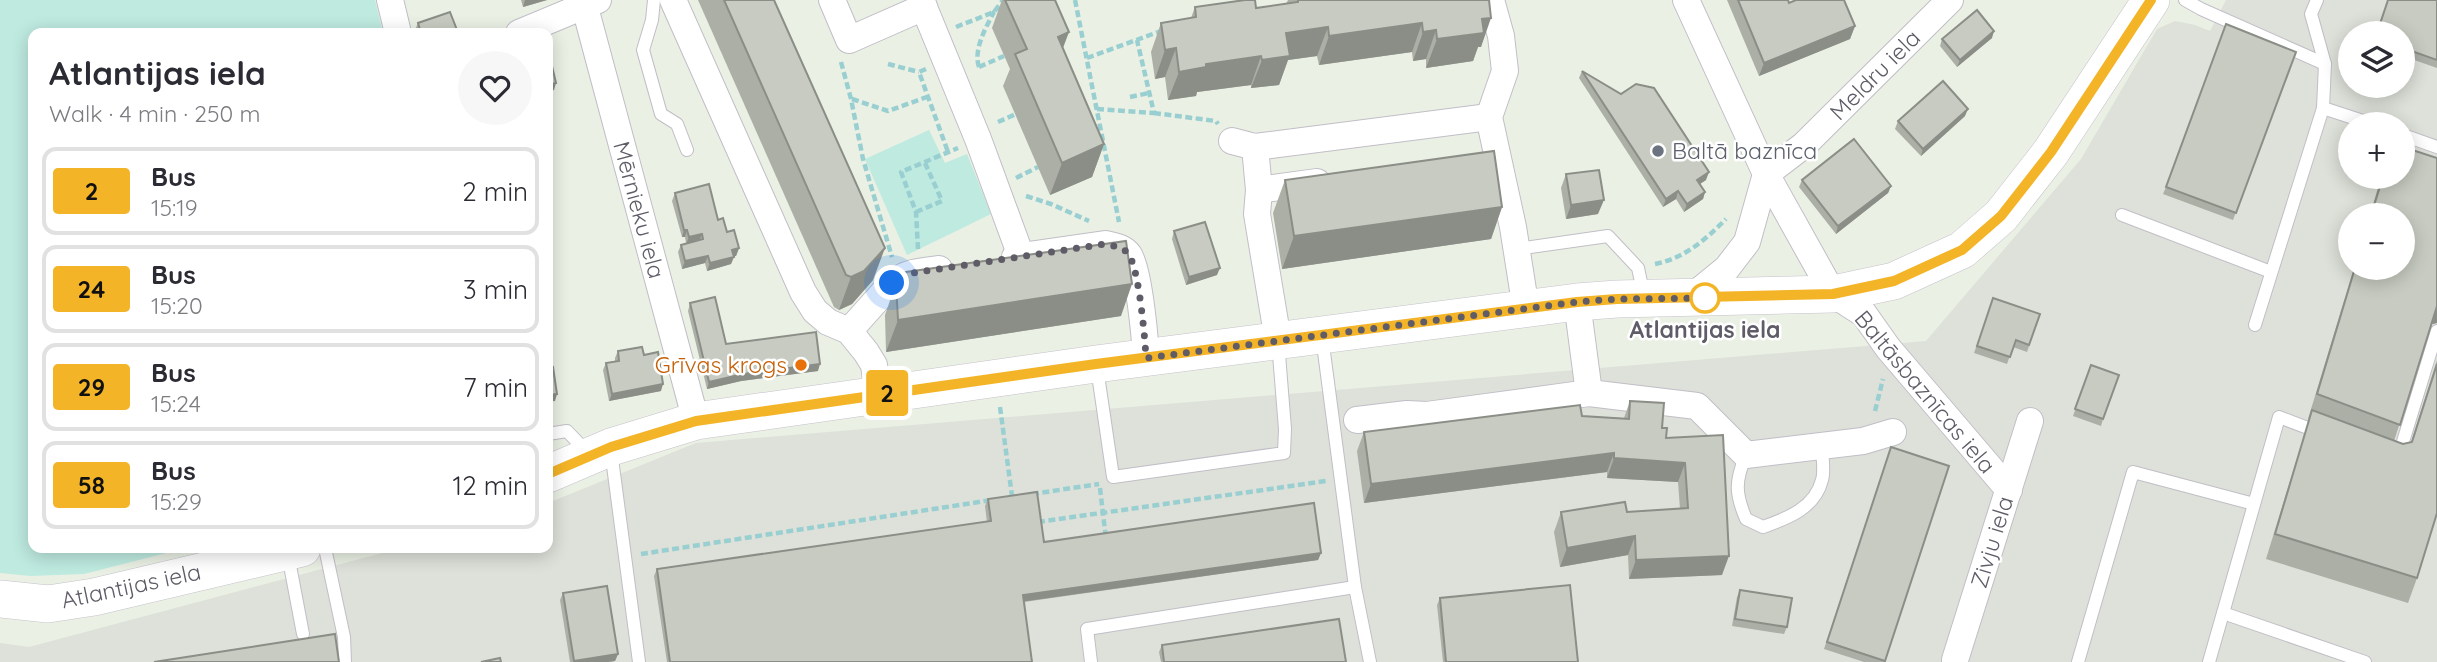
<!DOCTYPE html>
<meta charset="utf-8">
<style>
:root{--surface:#fff;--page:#f7f7f7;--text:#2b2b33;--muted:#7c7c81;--line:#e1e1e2}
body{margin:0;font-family:Quicksand,sans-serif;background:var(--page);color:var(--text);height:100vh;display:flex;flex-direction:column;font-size:26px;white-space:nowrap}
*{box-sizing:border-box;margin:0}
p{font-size:23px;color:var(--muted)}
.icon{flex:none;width:38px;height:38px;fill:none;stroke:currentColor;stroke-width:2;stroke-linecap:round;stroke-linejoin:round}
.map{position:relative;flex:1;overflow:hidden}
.side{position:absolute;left:28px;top:28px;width:525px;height:525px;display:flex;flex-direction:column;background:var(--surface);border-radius:14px;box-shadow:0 4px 18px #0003}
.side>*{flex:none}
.badge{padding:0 14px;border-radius:5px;font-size:24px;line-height:46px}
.buttons{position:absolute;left:2338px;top:21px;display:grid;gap:14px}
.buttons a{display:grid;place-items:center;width:77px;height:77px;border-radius:50%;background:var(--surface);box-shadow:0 4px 18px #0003;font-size:35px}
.you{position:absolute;width:35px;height:35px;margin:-18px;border:5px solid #fff;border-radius:50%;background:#1a73e8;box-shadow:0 0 0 10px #1a73e833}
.map>.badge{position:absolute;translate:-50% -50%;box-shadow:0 0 0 4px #fff}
.round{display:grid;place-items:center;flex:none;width:74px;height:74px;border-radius:37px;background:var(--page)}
.overview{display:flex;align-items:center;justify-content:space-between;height:119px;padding:0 21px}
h1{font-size:33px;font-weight:800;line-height:52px}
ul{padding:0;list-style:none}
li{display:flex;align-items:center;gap:21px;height:88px;margin:0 14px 10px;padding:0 7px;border:4px solid var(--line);border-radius:14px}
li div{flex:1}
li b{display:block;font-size:26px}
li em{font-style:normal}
li .badge{min-width:77px;font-weight:700;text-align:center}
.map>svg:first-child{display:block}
</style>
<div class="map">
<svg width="2437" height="662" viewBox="0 0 2437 662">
<rect width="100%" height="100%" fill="#eaf0e4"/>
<path fill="#dde1d9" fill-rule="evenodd" d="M 2226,0 L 2437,0 L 2437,662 L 0,662 L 0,643 L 29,647 L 401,548 L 548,548 L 548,503 L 696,443 L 1926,341 L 2081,159 L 2157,29 L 2175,21 L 2195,25 L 2210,31 ZM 2350,33 L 2403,33 L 2403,86 L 2350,86 ZM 2350,124 L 2403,124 L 2403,177 L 2350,177 ZM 2350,215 L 2403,215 L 2403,268 L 2350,268 Z"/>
<g fill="#beeae0">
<polygon points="0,0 375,0 383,33 33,33 33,548 186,548 84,574 31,576 0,573"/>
<polygon points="929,130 945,163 967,154 991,214 907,255 865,159"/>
</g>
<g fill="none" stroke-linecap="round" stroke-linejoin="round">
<g stroke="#c1bec7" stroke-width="14">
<g id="service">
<polyline points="654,0 652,20 643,50 661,114 677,124 687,150"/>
<polyline points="2185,0 2201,9 2325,64"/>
<polyline points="2317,0 2311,14 2325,64 2323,108 2372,124"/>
<polyline points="2403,135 2437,147"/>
<polyline points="2122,215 2271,272"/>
<polyline points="1517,249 1608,236 1638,268 1644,296"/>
<polyline points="2255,325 2323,108"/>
<polyline points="1322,337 1355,587 1370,662"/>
<polyline points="1097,368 1113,477 1284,453 1285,429 1278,342"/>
<polyline points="548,434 567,431 587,452"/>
<polyline points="611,451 639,662"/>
<path d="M 1746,455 C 1735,481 1735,493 1746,519 L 1763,527 C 1788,518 1815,508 1822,480 C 1825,471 1822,457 1822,447"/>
<polyline points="2398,458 2437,331"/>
<polyline points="325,548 344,637 345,662"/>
<polyline points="288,555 303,634"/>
<polyline points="2223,613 2365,662"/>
<polyline points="1091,662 1087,629 1355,587"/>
<polyline points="2078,662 2133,472 2254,504"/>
<polyline points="2209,662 2279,417 2321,433"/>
</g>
</g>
<g stroke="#c1bec7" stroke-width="28">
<g id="minor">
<polyline points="390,0 398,33"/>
<polyline points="583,0 696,421"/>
<polyline points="673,0 803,292 815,311 828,322 849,331 866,352 874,365 878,394"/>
<polyline points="832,0 849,40 924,7"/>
<polyline points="921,0 978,139 1021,256"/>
<polyline points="1491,0 1501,36 1505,71 1489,117 1513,227 1526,309"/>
<polyline points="1686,0 1766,174 1833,294 1864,314 1888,348 2009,490"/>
<polyline points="519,33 598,0"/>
<polyline points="1232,141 1255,147 1489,117"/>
<polyline points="1255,147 1259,190 1257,214 1278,340"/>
<polyline points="1766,174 1804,145 1950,0"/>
<polyline points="1259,190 1317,182"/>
<path d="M 1015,257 L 1105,244 C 1114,246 1124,247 1129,255 C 1139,271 1145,337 1146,358"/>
<polyline points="1689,299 1727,268 1747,242 1766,174"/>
<polyline points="1577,302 1589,393 1697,406 1746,455 1863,441 1893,432"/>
<path d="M 849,331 L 892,283 C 907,272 921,271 939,269"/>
<polyline points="1357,420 1407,414 1427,415 1589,393"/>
<polyline points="1955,660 2030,421"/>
</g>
</g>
<g stroke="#c5c1cb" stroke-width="38">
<g id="secondary">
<polyline points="548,474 611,447 696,421 1096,364 1577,302 1617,299 1833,294 1894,281 1962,250 2001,216 2051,152 2151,0"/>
<polyline points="0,599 48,604 94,597 302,548"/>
</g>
</g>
<g stroke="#9acfd2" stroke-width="4.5" stroke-dasharray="7 3.5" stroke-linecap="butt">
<polyline points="1075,0 1119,222"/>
<polyline points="956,27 994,12 1003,0"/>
<polyline points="329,33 333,33"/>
<polyline points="1087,58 1161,31"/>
<polyline points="841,62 851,99 863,159 892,257"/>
<polyline points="888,64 919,72"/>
<path d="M 979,67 C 973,50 986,27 994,12 L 1004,9"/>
<polyline points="979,67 1004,56"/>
<polyline points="926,69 919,72 948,152"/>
<polyline points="1130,97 1149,93"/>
<polyline points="852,99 888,111 927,97"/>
<polyline points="1097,109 1154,113 1137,40"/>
<polyline points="1154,113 1216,121 1218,124"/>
<polyline points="998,122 1016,114"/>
<polyline points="1016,178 1038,167"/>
<polyline points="1026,196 1051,204 1089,221"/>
<polyline points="916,212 942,201 925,163"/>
<polyline points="918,249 916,212 901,172 958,148"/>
<path d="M 1655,264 C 1685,258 1705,240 1726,219"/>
<polyline points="1000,407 1012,496"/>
<polyline points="1875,411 1883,379"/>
<polyline points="1100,488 1106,539"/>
<polyline points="1032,494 1099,484"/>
<polyline points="1038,522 1326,481"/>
<polyline points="641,554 992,500"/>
</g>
<use href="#service" stroke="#fff" stroke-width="12"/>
<use href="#minor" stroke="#fff" stroke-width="26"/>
<use href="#secondary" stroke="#fff" stroke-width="37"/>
</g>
<g fill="#abafa6">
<polygon points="521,0 547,0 523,7"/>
<polygon points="698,0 774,0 873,280 852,304 839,310 834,307"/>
<polygon points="1002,0 1055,0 1063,49 1104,144 1092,177 1050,195 1003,86 1010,69 992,28"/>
<polygon points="1288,0 1489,0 1481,47 1478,47 1473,61 1426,68 1426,59 1413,61 1412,52 1319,65 1317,56 1288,60 1279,85 1251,88 1251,85 1197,92 1196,96 1168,100 1165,77 1155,79 1151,52 1161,23 1191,18 1195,7 1256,8 1286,4"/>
<polygon points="1727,0 1788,0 1789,3 1855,26 1850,39 1759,76"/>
<polygon points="2437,0 2437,68 2403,56 2403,33"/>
<polygon points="418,23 457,30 455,33 416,33 415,30"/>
<polygon points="1992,38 1957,67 1940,46 1942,39"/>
<polygon points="2296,52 2233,220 2163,194 2166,187"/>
<polygon points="1582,71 1621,94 1706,180 1700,184 1705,192 1703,199 1684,212 1676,199 1663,207 1579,78"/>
<polygon points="1965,116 1921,156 1895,129 1898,121"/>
<polygon points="2437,158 2437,323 2432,324 2394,441 2403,444 2411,442 2437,360 2437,513 2417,578 2408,603 2266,559 2309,419 2308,419 2354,268 2403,268 2403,215 2370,215 2381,177 2403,177"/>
<polygon points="1566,174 1598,214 1566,219 1561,188"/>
<polygon points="1285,180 1502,207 1491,239 1282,269 1273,213"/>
<polygon points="1802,180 1891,186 1888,193 1836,234 1799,187"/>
<polygon points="675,193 718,220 739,248 736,256 734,256 731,264 707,271 705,263 682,269 678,252 681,245 686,243 685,237 682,237 672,201"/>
<polygon points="1174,231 1217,275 1186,285 1172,239"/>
<polygon points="896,283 1121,316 886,352 885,315"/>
<polygon points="1993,298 2040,314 2027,352 2013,347 2007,364 1974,353"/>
<polygon points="690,303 726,344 818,371 741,381 707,389 688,311"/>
<polygon points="618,351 644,355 661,391 609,401 603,370 606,363 615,361 615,358"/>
<polygon points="2091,365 2103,419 2101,426 2073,416"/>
<polygon points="1630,401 1662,428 1666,438 1723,435 1722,575 1629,579 1628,555 1560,567 1554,532 1561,512 1627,512 1680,509 1678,482 1607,478 1607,472 1364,503 1357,451 1364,432 1582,416 1624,418"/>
<polygon points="1891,447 1885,661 1884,662 1864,662 1824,649"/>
<polygon points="988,499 1044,542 1321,553 1318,560 1024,602 1032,662 667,662 654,576 657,569 987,522 985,506"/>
<polygon points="1740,590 1787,627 1784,634 1732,626 1737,597"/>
<polygon points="563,593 618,654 615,661 608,662 570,662 560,600"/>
<polygon points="1440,598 1578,662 1443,662 1437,605"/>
<polygon points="1162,645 1346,662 1161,662 1159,652"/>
</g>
<g fill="#8b8e87">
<polygon points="525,0 547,0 523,7"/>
<polygon points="1491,18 1481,47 1478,47 1473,61 1426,68 1437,39 1482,19"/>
<polygon points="1422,23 1412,52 1319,65 1329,36"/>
<polygon points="1855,26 1850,39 1759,76 1764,63"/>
<polygon points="1328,27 1317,56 1288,60 1279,85 1251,88 1262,60 1286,33"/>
<polygon points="1436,30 1426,59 1413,61 1423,32"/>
<polygon points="1994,31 1992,38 1957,67 1960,60"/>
<polygon points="1069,32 1057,64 1058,37"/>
<polygon points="1176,48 1165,77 1155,79 1165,50"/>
<polygon points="1261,56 1251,85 1197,92 1196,96 1168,100 1179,72 1206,64"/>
<polygon points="556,83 554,90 548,92 548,85"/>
<polygon points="1968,109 1965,116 1921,156 1923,149"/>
<polygon points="1104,144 1092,177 1050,195 1062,163"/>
<polygon points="1709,172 1706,180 1695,187 1697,180"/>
<polygon points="1891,186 1888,193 1836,234 1838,226"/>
<polygon points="1678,191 1676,199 1663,207 1666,199"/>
<polygon points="1705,192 1703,199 1684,212 1687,204"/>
<polygon points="1604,200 1598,214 1566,219 1571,205"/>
<polygon points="1502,207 1491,239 1282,269 1294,236"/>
<polygon points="684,230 687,230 685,237 682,237"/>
<polygon points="702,234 699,241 686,244 689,237"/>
<polygon points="739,248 736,256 729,257 732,250"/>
<polygon points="885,248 873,280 852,304 839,310 851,277"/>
<polygon points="708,256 705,263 682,269 685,261"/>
<polygon points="734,257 731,264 707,271 710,263"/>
<polygon points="1220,268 1217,275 1186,285 1189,277"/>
<polygon points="1132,284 1121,316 886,352 898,320"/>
<polygon points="2437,305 2437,323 2432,324"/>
<polygon points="820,364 818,371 741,381 707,389 709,382 743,374"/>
<polygon points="663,384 661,391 609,401 612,394"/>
<polygon points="557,394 555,401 548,402 548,395"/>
<polygon points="1614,453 1607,472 1364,503 1371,484"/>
<polygon points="1614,458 1685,463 1678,482 1607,478"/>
<polygon points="1635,536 1628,555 1560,567 1567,548"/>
<polygon points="1321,553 1318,560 1020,602 1023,595"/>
<polygon points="1729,556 1722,575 1629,579 1636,560"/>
<polygon points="618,654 615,661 608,662 573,662 574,661"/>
</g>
<g fill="#c7cbc1" stroke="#8b8e87" stroke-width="2">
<polygon points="724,0 774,0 885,248 864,271 851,277 846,275"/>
<polygon points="1005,0 1055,0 1069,32 1058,37 1104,144 1062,163 1015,54 1027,49"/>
<polygon points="1245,0 1255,0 1256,8 1298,2 1298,0 1489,0 1491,18 1482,19 1484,33 1437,39 1436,30 1423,32 1422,23 1329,36 1328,27 1286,33 1290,56 1262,60 1261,56 1206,64 1206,67 1179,72 1176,48 1165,50 1161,23 1196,17 1195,7"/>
<polygon points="1738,0 1788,0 1789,3 1796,0 1844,0 1855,26 1764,63"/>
<polygon points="2388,0 2437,0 2437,60 2403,48 2403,33 2377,33"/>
<polygon points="1977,10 1994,31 1960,60 1942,39"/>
<polygon points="450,12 457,30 447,33 421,33 418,23"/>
<polygon points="2226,24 2296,52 2236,213 2166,187"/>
<polygon points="548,49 556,83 548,85"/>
<polygon points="1582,71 1621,94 1636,84 1654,88 1709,172 1697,180 1705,192 1687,204 1678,191 1666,199"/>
<polygon points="1943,81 1968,109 1923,149 1898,121"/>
<polygon points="1854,139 1891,186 1838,226 1802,180"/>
<polygon points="2403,147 2437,158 2437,306 2400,425 2317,394 2355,268 2403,268 2403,215 2371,215 2383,177 2403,177"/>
<polygon points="1494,151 1502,207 1294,236 1285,180"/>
<polygon points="1599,170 1604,200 1571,205 1566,174"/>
<polygon points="709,184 718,220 723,218 727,232 734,230 739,248 732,250 734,257 710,263 708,256 685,261 681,245 703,239 702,234 689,237 687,230 684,230 675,193"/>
<polygon points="1205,222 1220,268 1189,277 1174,231"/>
<polygon points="1126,241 1132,284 898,320 896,283 906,272"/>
<polygon points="715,297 726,344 816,332 820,364 743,374 709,382 690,303"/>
<polygon points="1993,298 2040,314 2029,345 2016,340 2010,357 1977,346"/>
<polygon points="642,347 644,355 658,352 663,384 612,394 606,363 619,361 618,351"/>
<polygon points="2437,364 2437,513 2417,578 2275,534 2312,410 2403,444 2412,442"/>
<polygon points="2091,365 2119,375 2103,419 2075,409"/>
<polygon points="553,367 557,394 548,395 548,368"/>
<polygon points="1630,401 1664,403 1662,428 1667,428 1666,438 1723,435 1729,556 1636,560 1635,536 1567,548 1561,512 1625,502 1627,512 1688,508 1685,463 1614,458 1614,453 1371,484 1364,432 1580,405 1582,416 1629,419"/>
<polygon points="1891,447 1949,466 1885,661 1827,642"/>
<polygon points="1037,492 1044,542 1314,503 1321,553 1023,595 1032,662 670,662 657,569 991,521 988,499"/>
<polygon points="1570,585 1578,662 1446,662 1440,598"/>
<polygon points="607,586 618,654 574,661 563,593"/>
<polygon points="1740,590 1792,598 1787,627 1735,619"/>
<polygon points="1339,619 1346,662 1164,662 1162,645"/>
<polygon points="335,634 339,662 154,662"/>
<polygon points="500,658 501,662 481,662"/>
</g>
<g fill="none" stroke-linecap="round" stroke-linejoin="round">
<g stroke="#fff" stroke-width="16">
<polyline id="line" points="548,474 611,447 696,421 1096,364 1577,302 1617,299 1833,294 1894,281 1962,250 2001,216 2051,152 2151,0"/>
</g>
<use href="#line" stroke="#f4b427" stroke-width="10"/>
<path stroke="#5f5c67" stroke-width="7" stroke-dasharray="0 12.6" d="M 892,283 L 906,274 L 1105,244 C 1114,246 1124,247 1129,255 C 1139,270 1145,338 1146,358 L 1577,302 L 1617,299 L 1713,298 L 1705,298"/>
</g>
<circle fill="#6b7280" stroke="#fff" stroke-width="2.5" cx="1658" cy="151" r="7"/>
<circle fill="#fff" stroke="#f4b427" stroke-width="3.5" cx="1705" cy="298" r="14"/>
<circle fill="#e8710a" stroke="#fff" stroke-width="2.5" cx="801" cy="365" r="7"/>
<g text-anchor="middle" stroke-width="5" stroke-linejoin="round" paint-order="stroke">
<g font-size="23" fill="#5f5c67" stroke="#fff">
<text transform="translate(1875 75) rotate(-45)" y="8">Meldru iela</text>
<text transform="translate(639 210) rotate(75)" y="8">Mērnieku iela</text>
<text transform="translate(1925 392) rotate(50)" y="8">Baltāsbaznīcas iela</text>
<text transform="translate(1992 542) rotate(-73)" y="8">Zivju iela</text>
<text transform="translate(131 586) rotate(-12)" y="8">Atlantijas iela</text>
</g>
<g font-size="23" fill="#5b616d" stroke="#fff" text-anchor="start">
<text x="1672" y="159">Baltā baznīca</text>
</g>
<g font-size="23" font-weight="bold" fill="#5f5c67" stroke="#fff">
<text x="1705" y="338">Atlantijas iela</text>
</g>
<g font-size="23" fill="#c56008" stroke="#fff" text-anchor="end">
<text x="787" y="373">Grīvas krogs</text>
</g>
</g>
</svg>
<div class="buttons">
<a><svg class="icon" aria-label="layers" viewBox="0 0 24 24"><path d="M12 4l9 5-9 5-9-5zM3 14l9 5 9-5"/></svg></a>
<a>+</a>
<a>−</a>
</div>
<div class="you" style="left:892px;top:283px"></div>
<b class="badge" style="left:887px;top:393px;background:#f4b427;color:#111">2</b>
<section class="side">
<div class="overview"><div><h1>Atlantijas iela</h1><p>Walk · 4 min · 250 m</p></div><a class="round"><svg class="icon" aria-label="heart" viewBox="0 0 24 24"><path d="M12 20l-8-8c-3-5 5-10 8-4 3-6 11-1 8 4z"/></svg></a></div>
<ul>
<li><span class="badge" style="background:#f4b427;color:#111">2</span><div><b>Bus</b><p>15:19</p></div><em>2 min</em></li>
<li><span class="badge" style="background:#f4b427;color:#111">24</span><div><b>Bus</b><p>15:20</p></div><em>3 min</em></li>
<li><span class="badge" style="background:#f4b427;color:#111">29</span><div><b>Bus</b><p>15:24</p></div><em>7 min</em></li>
<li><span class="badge" style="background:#f4b427;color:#111">58</span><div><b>Bus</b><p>15:29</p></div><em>12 min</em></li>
</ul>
</section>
</div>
